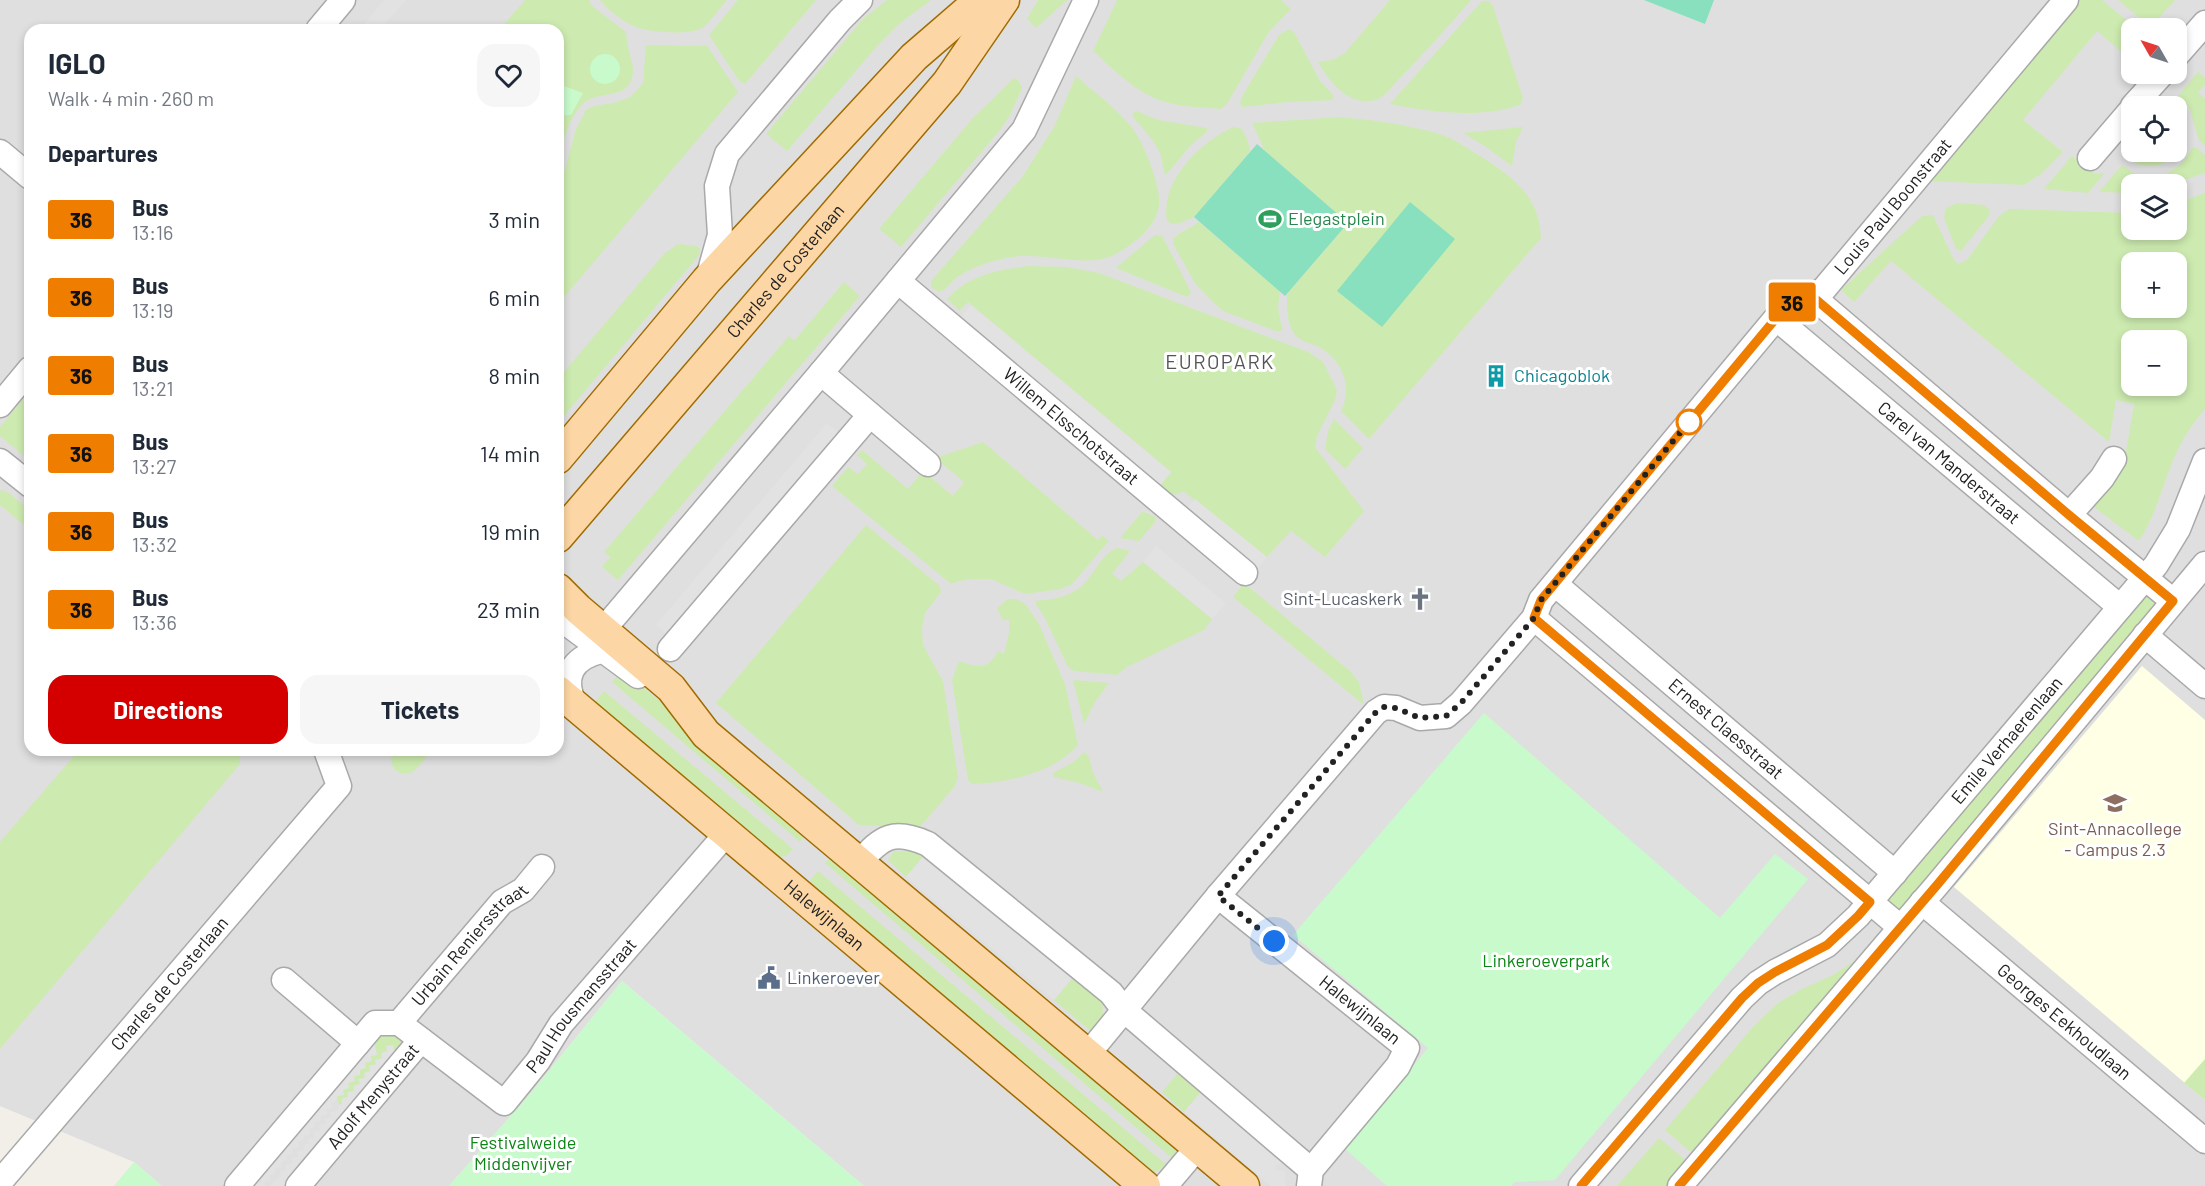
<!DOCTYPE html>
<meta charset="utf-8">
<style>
:root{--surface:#fff;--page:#f6f6f7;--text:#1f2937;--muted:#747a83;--accent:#d40000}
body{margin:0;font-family:Barlow,sans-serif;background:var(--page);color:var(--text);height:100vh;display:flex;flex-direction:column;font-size:22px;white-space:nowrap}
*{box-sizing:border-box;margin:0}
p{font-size:20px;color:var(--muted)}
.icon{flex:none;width:33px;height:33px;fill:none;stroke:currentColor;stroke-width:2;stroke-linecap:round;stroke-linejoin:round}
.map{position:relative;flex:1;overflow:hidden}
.drawer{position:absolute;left:24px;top:24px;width:540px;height:732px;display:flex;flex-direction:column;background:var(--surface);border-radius:18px;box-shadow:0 3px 9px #0003}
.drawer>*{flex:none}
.badge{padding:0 12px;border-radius:4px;font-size:21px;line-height:39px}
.needle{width:39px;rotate:309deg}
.tools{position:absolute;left:2121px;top:18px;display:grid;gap:12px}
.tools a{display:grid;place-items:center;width:66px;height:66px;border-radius:12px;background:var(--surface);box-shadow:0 3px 9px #0003;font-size:30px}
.you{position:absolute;width:30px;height:30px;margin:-15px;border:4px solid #fff;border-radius:50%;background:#1a73e8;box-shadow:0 0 0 9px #1a73e833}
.map>.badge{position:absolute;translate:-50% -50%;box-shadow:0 0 0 3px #fff}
h2{padding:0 24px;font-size:22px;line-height:54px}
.round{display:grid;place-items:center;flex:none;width:63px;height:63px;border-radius:18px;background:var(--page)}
.head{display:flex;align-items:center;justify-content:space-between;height:102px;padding:0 24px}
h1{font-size:28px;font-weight:700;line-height:45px}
.cta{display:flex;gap:12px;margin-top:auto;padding:12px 24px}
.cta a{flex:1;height:69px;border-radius:18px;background:var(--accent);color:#fff;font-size:24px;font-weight:700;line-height:69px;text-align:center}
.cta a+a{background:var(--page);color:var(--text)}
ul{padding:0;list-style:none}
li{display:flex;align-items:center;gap:18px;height:78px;padding:0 24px}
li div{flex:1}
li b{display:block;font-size:22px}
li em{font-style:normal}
li .badge{min-width:66px;font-weight:700;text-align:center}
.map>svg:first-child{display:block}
</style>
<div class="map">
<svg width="2205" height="1186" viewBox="0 0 2205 1186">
<rect width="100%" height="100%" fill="#f2efe9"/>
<path fill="#e0dfdf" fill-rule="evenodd" d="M 0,0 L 2205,0 L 2205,1186 L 864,1186 L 622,981 L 531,1093 L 449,1186 L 162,1186 L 134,1162 L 0,1106 ZM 2132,28 L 2176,28 L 2176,74 L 2132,74 ZM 30,30 L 558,30 L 558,750 L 30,750 ZM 2132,106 L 2176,106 L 2176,152 L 2132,152 ZM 2132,184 L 2176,184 L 2176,230 L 2132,230 ZM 2132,262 L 2176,262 L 2176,308 L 2132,308 ZM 2132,340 L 2176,340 L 2176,386 L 2132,386 Z"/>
<polygon fill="#ffffe5" points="2142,666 2205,720 2205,1100 1954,887"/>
<g fill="#cdebb0" fill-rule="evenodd">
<path d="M 525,0 L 589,0 L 592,6 L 626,32 C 627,38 627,45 629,51 C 631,61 635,66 632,78 C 626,99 600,91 585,102 C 569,116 563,141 558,161 L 558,30 L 499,30 Z"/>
<path d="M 600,0 L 727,0 C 719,8 711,22 702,28 C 689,36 646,32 633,26 C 621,20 608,10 600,0 Z"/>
<polygon points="738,0 816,0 745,84 739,81 709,35"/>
<polygon points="887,0 931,0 899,24 878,45 787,151 766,134 863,19"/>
<polygon points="1038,0 1067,0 1036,28 1027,19"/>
<path d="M 1117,0 L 1281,0 L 1291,9 L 1268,33 L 1227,104 L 1221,109 C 1199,107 1172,107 1152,97 C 1129,86 1111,67 1093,51 Z"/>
<path d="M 1390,0 L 1471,0 C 1448,27 1424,53 1399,79 C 1394,84 1387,94 1380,98 C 1353,111 1330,83 1318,62 L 1332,60 L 1345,53 Z"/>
<polygon points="2078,0 2102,0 2136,28 2132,28 2131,70 2126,64 2130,59 2097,31 2023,120 2063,152 2041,174 2024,185 1926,181"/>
<polygon points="2118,0 2175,0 2151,27"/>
<path d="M 1482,1 L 1489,1 L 1493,6 L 1523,98 L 1520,105 C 1479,119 1432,112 1390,104 Z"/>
<polygon points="1289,29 1294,32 1320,81 1333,95 1333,100 1288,102 1242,107 1240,102 1244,93 1279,35"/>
<polygon points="646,45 707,46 738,92 559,303 558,195 576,129 586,110 594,106 614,103 630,97 637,90 643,83"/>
<polygon points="2198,72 2205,78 2205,84 2198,93 2205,99 2205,146 2199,140 2189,107 2177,97"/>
<path d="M 1076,76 C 1095,93 1118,109 1133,129 C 1144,144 1162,188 1159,206 C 1157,218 1149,229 1141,236 C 1129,246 1117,256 1102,259 C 1074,265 1038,251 1006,258 C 988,262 971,267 956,278 C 950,283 946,290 939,292 L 931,287 L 931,281 L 1023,176 L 1055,125 Z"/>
<polygon points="1014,78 1019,81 1022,88 1010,115 1000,130 901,247 879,229 972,119"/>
<path d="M 1137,111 L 1158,120 L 1207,128 L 1207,131 L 1190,146 L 1166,175 C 1162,169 1163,163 1161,156 C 1156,141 1143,129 1133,117 L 1133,113 Z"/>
<path d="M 2177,113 C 2199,145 2161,182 2129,159 L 2135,152 L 2176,152 Z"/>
<path d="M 1340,117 C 1372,120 1404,124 1436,133 C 1451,137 1464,146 1477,154 C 1510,175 1540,195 1541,238 L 1369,439 L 1341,411 C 1353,387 1343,361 1319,347 C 1310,342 1297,342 1292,330 C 1287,320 1287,305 1287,294 L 1348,223 L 1265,151 L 1252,123 Z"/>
<path d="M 1233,127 L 1242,129 L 1248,141 L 1250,152 L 1194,217 L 1180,223 L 1172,224 L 1167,221 C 1160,180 1200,143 1233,127 Z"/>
<polygon points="1523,127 1516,142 1512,166 1485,146 1463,133"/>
<path d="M 2195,147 L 2205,155 L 2205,173 L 2171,184 L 2152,184 L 2152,180 C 2172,170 2181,169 2192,148 Z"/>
<polygon points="2072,156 2095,174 2105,173 2088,193 2044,189"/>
<polygon points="2122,165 2141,178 2144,184 2132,184 2131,193 2099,192"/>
<path d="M 2205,193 L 2205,409 C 2195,421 2186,433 2179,447 C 2164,478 2158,512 2139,541 L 2090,504 L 2124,464 L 2134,404 L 2116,400 L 2109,442 L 1891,261 L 1854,302 L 1841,290 L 1922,216 L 1933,215 L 1954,260 L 1958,264 L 1967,260 L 1999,216 L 2009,209 L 2131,213 L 2132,230 L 2176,230 L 2177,203 ZM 2132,262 L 2176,262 L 2176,308 L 2132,308 ZM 2132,340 L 2176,340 L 2176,386 L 2132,386 Z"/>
<polygon points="1957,203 1984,205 1990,210 1988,217 1961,251 1956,249 1944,218 1946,208"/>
<path d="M 1199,222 L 1280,291 L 1278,308 L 1282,329 L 1281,331 L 1276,331 L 1223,311 L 1211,300 L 1195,283 L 1173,244 L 1174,238 C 1181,231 1191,228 1199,222 Z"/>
<polygon points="1155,235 1162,236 1191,292 1187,297 1116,268"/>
<polygon points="678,244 696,246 700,249 699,255 558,423 558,379 664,254"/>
<path d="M 1029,266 L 1067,267 L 1099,273 L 1308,352 L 1323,362 L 1337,390 L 1335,400 L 1317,436 L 1315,447 L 1364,511 L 1325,557 L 1291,531 L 1267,557 L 1183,491 C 1172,497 1168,496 1158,488 L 1171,472 L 968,302 L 960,311 L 947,299 C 969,275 997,270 1029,266 Z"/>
<polygon points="844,282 860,296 618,580 602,567 610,557 604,552 789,336 794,341"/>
<polygon points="30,391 30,461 0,436 0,427"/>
<polygon points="1334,419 1363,448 1345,469 1325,449 1328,431"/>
<polygon points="983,442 1098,540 1102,535 1109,541 1072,584 1061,589 1025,594 991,579 973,579 959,581 951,584 832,486 848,467 858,474 867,464 857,455 862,450 908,489 923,471 953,496 964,482 935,458"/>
<polygon points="2,490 9,493 30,511 30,530 0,505 0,491"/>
<polygon points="1142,512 1147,513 1155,517 1155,522 1139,541 1120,538"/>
<polygon points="866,525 940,586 941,592 925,613 922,628 923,645 943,681 958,777 955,786 920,827 859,825 716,703"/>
<path d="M 1118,548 L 1130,551 L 1112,574 L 1121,581 L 1143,562 L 1212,619 L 1204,630 L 1127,667 L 1117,675 L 1074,671 L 1068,667 L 1044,616 L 1036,604 L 1036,601 C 1051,599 1065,598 1078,589 C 1093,579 1101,552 1118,548 Z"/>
<polygon points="1244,583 1350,671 1359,682 1364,705 1233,597"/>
<polygon points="2147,593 2161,604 1899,914 1886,903"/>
<path d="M 1008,599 L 1016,599 L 1025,604 L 1038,622 L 1065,684 L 1078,745 C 1053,773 1008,783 972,784 L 968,780 L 952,680 L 959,661 C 978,668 988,670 998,651 L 1004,654 L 1009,633 L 1009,620 L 1003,620 L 997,608 Z"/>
<polygon points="622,669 801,822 804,836 800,842 612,682"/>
<polygon points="1073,680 1109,683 1095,702 1084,724"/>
<polygon points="604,691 793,849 786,856 776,857 594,703"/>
<polygon points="79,750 240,750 240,764 0,1049 0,842"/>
<path d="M 393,750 L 431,750 C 426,757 419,768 412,772 C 396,779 387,763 393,750 Z"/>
<polygon points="1085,752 1089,757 1093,773 1103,792 1080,783 1053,777 1053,773 1072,763"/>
<polygon points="894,851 927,852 906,877 888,860"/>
<polygon points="832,855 1177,1147 1173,1159 825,863"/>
<polygon points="818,871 1167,1165 1155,1172 1148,1172 810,887 811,879"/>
<polygon points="1875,943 1694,1155 1665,1130 1752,1028 1778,1003 1802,989 1833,975 1859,958"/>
<polygon points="1075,975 1102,996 1103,1018 1094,1034 1054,1000"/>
<polygon points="381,1030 400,1037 402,1049 399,1056 387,1051 348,1097 342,1099 343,1104 339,1105 337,1096 344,1094 343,1090 371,1056 373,1036"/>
<polygon points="2205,1059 2205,1100 2184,1083"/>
<polygon points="1183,1067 1205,1087 1184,1112 1162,1092"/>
<polygon points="1659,1138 1688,1162 1667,1186 1617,1186"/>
</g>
<g fill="#c8facc">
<circle cx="605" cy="69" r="15"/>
<polygon points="558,84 583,93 571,115 558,115"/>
<polygon points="1484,713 1720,918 1775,854 1808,879 1555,1180 1515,1182 1511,1186 1387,1186 1345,1149 1428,1048 1293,935"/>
<polygon points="622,981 864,1186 449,1186 531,1093"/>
<polygon points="134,1162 162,1186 114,1186"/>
</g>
<g fill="#88e0be">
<polygon points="1644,0 1714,0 1705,24"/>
<polygon points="1257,144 1348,223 1285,296 1194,217"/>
<polygon points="1410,202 1455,239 1382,327 1337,291"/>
</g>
<g fill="#e2e2e2">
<polygon points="384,0 406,0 380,30 359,30"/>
<polygon points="971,305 1171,472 1158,488 959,320"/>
<polygon points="827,423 841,435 670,637 656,625"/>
<polygon points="1195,499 1267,557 1256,571 1184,512"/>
<polygon points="1156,546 1226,603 1212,619 1143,562"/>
<polygon points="927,852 1075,975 1054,1000 906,877"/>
<polygon points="373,1036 377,1055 371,1056 372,1061 365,1063 366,1068 360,1070 360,1075 354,1076 355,1081 348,1083 349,1088 343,1090 344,1095 337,1096 335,1102 331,1103 332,1108 326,1109 327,1114 320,1116 321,1120 314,1122 315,1127 309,1129 310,1134 304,1136 304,1139 298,1142 299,1147 292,1149 293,1154 287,1155 287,1160 281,1162 282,1167 275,1168 274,1174 270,1175 271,1180 264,1182 265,1186 245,1186"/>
<polygon points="393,1045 396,1059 288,1186 269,1186 281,1176 280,1172 286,1170 285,1165 292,1163 291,1158 298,1157 297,1152 303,1150 305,1144 309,1143 308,1139 314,1137 313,1132 320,1130 319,1125 325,1124 325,1119 331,1117 330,1112 337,1111 339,1105 342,1104 341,1099 348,1097 347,1092 354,1091 353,1086 360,1084 358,1079 365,1078 364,1073 370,1071 369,1066 376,1064 375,1060 382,1058 381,1053 387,1051 386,1046"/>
<polygon points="1205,1087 1292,1162 1275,1165 1276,1171 1285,1171 1286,1186 1271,1186 1184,1112"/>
</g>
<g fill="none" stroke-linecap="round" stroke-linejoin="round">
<g stroke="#a9a9a9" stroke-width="27">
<g id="minor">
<polyline points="318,30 343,0"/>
<polyline points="2176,56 2205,23"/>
<polyline points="2133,106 2162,74"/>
<polyline points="0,152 30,177"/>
<polyline points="2090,158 2132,109"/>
<polyline points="708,278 720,235 717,186 727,154 840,20 860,0"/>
<path id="s1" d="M 898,281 L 1245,573"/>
<polyline points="1813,297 2069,515 2173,601"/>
<path id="s2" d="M 1777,319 L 2120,607"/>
<polyline points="821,373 928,464"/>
<polyline points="0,405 30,369"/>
<polyline points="0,461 30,485"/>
<polyline points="2069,515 2102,478 2114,459"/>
<path id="s3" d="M 1555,584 L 1895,873"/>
<polyline points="558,617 638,676"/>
<polyline points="1534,618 1900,927"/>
<polyline points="603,630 821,373 1024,130 1086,0"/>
<polyline points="2145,635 2205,686"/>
<polyline points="670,649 870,415"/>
<path d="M 575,705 C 561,677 572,658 601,651"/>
<path d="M 860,862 C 882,836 894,829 928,844 L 1111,993 L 1124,1010 L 1311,1170"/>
<path id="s4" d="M 1218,896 L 1407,1048 L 1398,1066 L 1311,1170 L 1309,1186"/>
<path id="s5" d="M 1922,902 L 2205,1141"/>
<polyline points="284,980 358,1043"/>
<path id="s6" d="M 399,1023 L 502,902 L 523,890 L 542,867"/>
<path id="s7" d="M 1088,1054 L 1218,896 L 1376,712 L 1384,707 L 1396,708 L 1420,718 L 1446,716 L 1461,703 L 1534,618 L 1541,600 L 1787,305 C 1800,296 1811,299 1824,289 L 2066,0"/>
<path id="s8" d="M 0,1182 L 339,786 L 326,750"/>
<path id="s9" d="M 237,1186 L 375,1023 L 399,1023 L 504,1103 L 538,1061 L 561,1024 L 727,833"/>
<path id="s10" d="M 298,1186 L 421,1040"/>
<polyline points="1165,1186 1198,1147"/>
<path id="s11" d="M 1581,1186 L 1742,998 L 1758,983 L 1775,972 L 1827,945 L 1858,916 L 2156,565 L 2178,529 L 2205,461"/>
<polyline points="1680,1186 1937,885 2205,564"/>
</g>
</g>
<g stroke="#a06b00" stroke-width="33">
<g id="major">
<polyline points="558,458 707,280 914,57 980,0"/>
<path id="s12" d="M 558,537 L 947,83 L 1004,0"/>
<polyline points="558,589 578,609 671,688 706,734 1244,1186"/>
<path id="s13" d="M 558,691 L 1145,1186"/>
</g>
</g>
<use href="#minor" stroke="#fff" stroke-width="24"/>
<use href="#major" stroke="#fcd6a4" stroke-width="30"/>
</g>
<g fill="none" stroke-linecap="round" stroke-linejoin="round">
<g stroke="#fff" stroke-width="14">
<polyline id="line" points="1581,1186 1742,998 1758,983 1775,972 1827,945 1858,916 1870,902 1534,618 1541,600 1787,305 1795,300 1813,297 2069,515 2173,601 1937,885 1679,1186"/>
</g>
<use href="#line" stroke="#ef7d00" stroke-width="9"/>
<polyline stroke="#222" stroke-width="6" stroke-dasharray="0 10.8" points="1274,941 1218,896 1376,712 1384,707 1396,708 1420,718 1446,716 1461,703 1534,618 1541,600 1689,422"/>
</g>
<defs>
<g id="stadium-bare" transform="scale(1.8)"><path d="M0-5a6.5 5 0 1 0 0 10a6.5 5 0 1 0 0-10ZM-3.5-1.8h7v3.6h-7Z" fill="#2e9e5b" stroke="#fff" stroke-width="2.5" paint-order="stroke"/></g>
<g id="building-bare" transform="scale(1.8)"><path d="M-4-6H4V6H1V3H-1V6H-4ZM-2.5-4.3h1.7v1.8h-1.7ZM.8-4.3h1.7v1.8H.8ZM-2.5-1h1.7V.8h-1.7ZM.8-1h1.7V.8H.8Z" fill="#0f9aa8" stroke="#fff" stroke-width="2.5" paint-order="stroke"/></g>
<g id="church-bare" transform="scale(1.8)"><path d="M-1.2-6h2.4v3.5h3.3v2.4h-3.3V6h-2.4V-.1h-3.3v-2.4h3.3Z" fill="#6b7280" stroke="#fff" stroke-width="2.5" paint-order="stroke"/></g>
<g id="school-bare" transform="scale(1.8)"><path d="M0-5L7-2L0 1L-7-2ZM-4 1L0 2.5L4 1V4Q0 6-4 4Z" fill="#8d6e63" stroke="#fff" stroke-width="2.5" paint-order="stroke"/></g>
<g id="civic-bare" transform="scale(1.8)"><path d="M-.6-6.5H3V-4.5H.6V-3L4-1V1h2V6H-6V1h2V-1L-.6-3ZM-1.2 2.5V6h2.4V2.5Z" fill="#5c6f8a" stroke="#fff" stroke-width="2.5" paint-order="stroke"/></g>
</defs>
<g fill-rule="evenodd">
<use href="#stadium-bare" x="1270" y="219"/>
<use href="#building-bare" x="1496" y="376"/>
<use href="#church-bare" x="1420" y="599"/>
<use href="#school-bare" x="2115" y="803"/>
<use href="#civic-bare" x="769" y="978"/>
</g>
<circle fill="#fff" stroke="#ef7d00" stroke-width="3" cx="1689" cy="422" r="12"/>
<g text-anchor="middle" stroke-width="6" stroke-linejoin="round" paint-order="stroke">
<g font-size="18" fill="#222" stroke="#fff">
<text dy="6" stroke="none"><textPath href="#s7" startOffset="1204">Louis Paul Boonstraat</textPath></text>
<text dy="6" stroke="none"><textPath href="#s12" startOffset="350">Charles de Costerlaan</textPath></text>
<text dy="6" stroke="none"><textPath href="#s1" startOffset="226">Willem Elsschotstraat</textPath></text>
<text dy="6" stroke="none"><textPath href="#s2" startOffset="224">Carel van Manderstraat</textPath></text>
<text dy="6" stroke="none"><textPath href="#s3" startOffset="224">Ernest Claesstraat</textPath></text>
<text dy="6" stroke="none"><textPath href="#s11" startOffset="621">Emile Verhaerenlaan</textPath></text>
<text dy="6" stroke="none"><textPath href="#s13" startOffset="348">Halewijnlaan</textPath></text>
<text dy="6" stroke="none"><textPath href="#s6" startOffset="106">Urbain Reniersstraat</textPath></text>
<text dy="6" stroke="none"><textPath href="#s8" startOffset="261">Charles de Costerlaan</textPath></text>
<text dy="6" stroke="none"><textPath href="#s9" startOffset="494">Paul Housmansstraat</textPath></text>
<text dy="6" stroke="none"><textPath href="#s4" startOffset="182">Halewijnlaan</textPath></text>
<text dy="6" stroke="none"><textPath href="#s5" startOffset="186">Georges Eekhoudlaan</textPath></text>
<text dy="6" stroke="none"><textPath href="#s10" startOffset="117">Adolf Menystraat</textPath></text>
</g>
<g font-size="18" fill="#27864d" stroke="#fff" text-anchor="start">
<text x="1288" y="225">Elegastplein</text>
</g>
<g font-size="18" fill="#0d838f" stroke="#fff" text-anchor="start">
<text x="1514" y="382">Chicagoblok</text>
</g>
<g font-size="18" fill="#5b616d" stroke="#fff" text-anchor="end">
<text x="1402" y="605">Sint-Lucaskerk</text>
</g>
<g font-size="18" fill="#785e54" stroke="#fff">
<text x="2115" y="835">Sint-Annacollege<tspan x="2115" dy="21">- Campus 2.3</tspan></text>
</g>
<g font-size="18" fill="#0c8416" stroke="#fff">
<text x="1546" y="967">Linkeroeverpark</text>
<text x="523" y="1149">Festivalweide<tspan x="523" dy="21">Middenvijver</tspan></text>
</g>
<g font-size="18" fill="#4e5e75" stroke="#fff" text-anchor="start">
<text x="787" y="984">Linkeroever</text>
</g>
<g font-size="20" letter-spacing="1.5" fill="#555" stroke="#fff">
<text x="1220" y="369">EUROPARK</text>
</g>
</g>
</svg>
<div class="tools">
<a><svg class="needle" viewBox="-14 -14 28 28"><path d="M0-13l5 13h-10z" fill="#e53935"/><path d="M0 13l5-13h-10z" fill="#747a83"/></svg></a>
<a><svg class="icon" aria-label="locate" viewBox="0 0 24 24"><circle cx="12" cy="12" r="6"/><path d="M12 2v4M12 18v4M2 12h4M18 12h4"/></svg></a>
<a><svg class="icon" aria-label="layers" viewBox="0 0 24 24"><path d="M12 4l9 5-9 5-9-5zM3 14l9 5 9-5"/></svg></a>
<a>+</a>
<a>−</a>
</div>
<div class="you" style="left:1274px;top:941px"></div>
<b class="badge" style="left:1792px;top:302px;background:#ef7d00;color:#111">36</b>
<section class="drawer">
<div class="head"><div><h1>IGLO</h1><p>Walk · 4 min · 260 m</p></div><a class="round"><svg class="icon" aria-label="heart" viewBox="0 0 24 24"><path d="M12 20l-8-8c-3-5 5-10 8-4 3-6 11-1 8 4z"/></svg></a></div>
<h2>Departures</h2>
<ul>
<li><span class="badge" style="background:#ef7d00;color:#111">36</span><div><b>Bus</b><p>13:16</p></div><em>3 min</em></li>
<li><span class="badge" style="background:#ef7d00;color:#111">36</span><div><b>Bus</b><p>13:19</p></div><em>6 min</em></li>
<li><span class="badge" style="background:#ef7d00;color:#111">36</span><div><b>Bus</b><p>13:21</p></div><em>8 min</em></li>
<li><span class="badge" style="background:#ef7d00;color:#111">36</span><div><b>Bus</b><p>13:27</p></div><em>14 min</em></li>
<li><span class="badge" style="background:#ef7d00;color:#111">36</span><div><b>Bus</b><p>13:32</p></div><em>19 min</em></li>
<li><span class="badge" style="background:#ef7d00;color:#111">36</span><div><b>Bus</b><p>13:36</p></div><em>23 min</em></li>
</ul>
<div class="cta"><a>Directions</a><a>Tickets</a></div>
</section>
</div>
